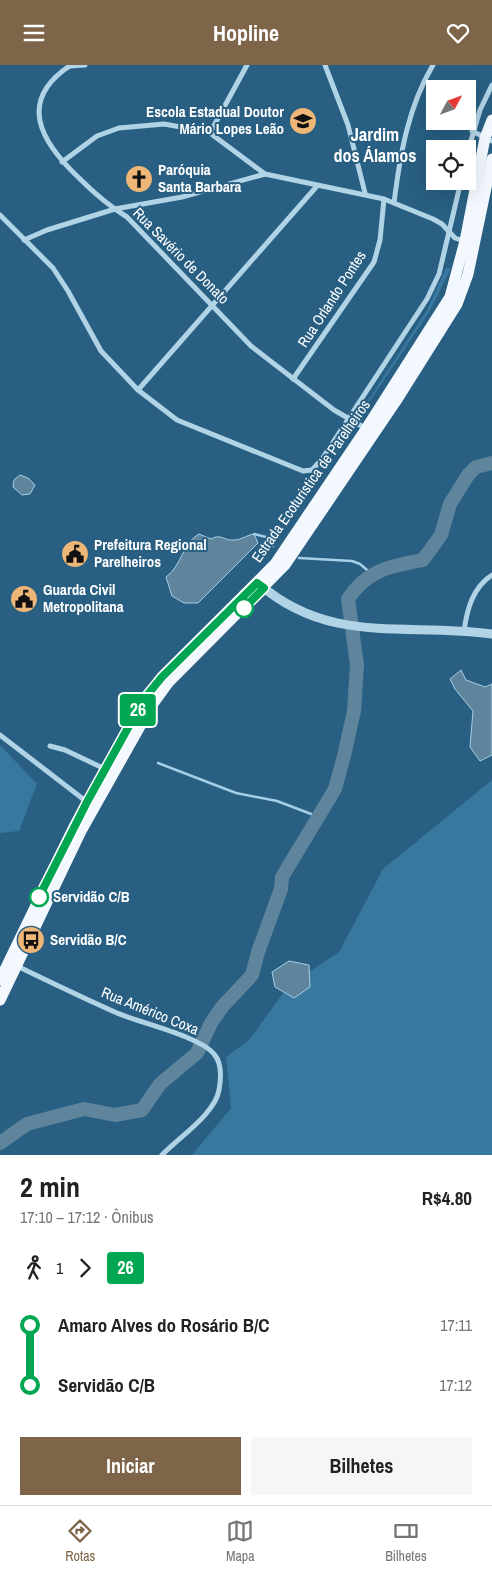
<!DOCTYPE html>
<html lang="pt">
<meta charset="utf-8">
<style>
:root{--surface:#fff;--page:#f6f6f6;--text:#222;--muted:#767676;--line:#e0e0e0;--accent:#7e6549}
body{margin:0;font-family:"Archivo Narrow",sans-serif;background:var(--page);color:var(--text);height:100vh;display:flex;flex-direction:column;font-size:19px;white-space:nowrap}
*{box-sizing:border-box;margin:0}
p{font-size:16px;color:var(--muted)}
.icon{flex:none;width:28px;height:28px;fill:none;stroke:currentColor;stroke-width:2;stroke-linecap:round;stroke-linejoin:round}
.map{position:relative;height:1090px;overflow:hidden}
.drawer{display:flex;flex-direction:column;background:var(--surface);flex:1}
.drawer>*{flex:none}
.badge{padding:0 10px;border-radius:4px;font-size:18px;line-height:32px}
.needle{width:32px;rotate:49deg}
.buttons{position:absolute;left:426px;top:15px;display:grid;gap:10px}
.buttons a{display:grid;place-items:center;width:50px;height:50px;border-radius:0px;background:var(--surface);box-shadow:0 5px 20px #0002;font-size:25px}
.map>.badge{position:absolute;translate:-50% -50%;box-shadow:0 0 0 2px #fff}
.legs{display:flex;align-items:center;gap:8px;height:55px;padding:0 20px;font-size:16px}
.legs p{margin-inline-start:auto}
.overview{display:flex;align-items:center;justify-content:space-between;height:85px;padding:0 20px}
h1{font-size:28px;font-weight:700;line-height:38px}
.cta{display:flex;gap:10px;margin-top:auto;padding:10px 20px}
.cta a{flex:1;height:58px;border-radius:0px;background:var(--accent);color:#fff;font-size:20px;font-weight:700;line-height:58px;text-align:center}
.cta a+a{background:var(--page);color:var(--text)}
ul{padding:0 20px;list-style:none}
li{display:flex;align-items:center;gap:18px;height:60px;font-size:19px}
li i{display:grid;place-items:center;width:8px;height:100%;margin:0 6px;background:currentColor}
li i::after{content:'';width:12px;height:12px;margin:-6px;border:4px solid;border-radius:50%;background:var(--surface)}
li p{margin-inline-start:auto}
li:first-child i{background:linear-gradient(#0000 50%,currentColor 0)}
li:last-child i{background:linear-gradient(currentColor 50%,#0000 0)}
header{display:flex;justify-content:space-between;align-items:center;height:65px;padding:0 20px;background:var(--accent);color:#fff;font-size:22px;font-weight:700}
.tabs{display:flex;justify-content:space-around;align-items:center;height:70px;border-top:1px solid var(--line);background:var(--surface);font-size:14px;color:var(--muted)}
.tabs a{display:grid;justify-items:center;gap:2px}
.tabs .active{color:var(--accent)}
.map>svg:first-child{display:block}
</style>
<header><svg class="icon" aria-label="menu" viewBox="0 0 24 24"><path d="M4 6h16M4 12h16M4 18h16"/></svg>Hopline<svg class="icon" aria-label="heart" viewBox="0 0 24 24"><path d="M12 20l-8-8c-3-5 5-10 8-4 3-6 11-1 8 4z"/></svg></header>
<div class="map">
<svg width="492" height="1090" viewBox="0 0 492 1090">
<rect width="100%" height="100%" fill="#285f82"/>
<g fill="#39789e">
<polygon points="446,203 451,203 430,246 366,342 363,343 427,245"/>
<polygon points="0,680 37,719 19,766 0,768"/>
<polygon points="492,715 492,1090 192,1090 231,1043 226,992 249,975 289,920 339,887 383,804"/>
</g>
<g fill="#5e859c" stroke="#a6cfe7">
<polygon points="20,410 28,413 35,420 30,429 22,430 13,422 14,415"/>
<path d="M 199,469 L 211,474 C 221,468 224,476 234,475 C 241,475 247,470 254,469 L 258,478 L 198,538 L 184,538 L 172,531 L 166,512 C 181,502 183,477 199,469 Z"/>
<polygon points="461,605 466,615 485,622 492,619 492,690 480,696 470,682 473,646 455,624 450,614"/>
<polygon points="289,896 309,900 310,922 294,933 275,922 272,907"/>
</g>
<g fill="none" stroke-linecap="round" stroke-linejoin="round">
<g stroke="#a6cfe7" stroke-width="2.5">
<polyline points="254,469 270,473 273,481"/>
<polyline points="299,493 352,496 360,499 373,510"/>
<polyline points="158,698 236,728 277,736 319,752"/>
</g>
<path stroke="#5e859c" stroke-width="14" d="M 0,1078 L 27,1059 L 84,1044 L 115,1050 L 142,1045 L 160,1019 L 197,988 L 211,958 L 222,942 L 252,910 L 258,887 L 281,824 L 282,812 L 335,724 L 344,691 L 354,646 L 357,600 L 348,534 C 367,505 390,501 423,495 L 441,470 L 450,439 L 468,410 L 476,402 L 492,398"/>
<g stroke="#b1d3e6" stroke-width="5">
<path d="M 71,0 C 16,36 41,77 79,113 C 94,128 109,141 127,152 L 251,281 L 334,345 L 365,363"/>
<polyline points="325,0 348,60 365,128"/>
<polyline points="70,1 85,0"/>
<polyline points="472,66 492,76"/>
<polyline points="210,68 247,0"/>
<polyline points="468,86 480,45 492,20"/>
<polyline points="62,97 97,71 119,63 164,59 192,64 210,68 265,109 384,134 433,154 442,159 455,173 464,176"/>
<path d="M 394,138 C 400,90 408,42 433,0"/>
<polyline points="0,150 53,203 68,226 101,286 138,325 177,355 303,406 312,405 322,394 427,234 439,209 461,116"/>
<polyline points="24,175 47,165 115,144 182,132 265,109"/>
<polyline points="293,314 374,197 380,175 384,134"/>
<polyline points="138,325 317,121"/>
<path d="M 464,566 C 467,544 473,522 492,510"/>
<polyline points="0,670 87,737"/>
<polyline points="50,681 65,685 105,704"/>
<path d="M 17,901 C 50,917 83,933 117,948 C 140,958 199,971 214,989 C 222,998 221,1014 219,1025 C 215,1049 178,1073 162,1090"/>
</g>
<path stroke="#b1d3e6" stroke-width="9" d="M 259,519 C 331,581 407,557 492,569"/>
<g stroke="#f2f8fd" stroke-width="11">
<polyline points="0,915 74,762 145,634 162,612 275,499 366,364 450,232 465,176 485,73 492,55"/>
<polyline points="0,935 81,766 152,640 168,618 285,500 396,336 457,239 468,209 492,94"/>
</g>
</g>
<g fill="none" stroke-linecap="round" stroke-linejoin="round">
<g stroke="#fff" stroke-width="11">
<polyline id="line-1" points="39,832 87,737 144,634 162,612 257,518 264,523 244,543"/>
</g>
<use href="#line-1" stroke="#00a651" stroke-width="8"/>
</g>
<defs>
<g id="school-disc" transform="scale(1.4375)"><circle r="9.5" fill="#eeb778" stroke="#285f82"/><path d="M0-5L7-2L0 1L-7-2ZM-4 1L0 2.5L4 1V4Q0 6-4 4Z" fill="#111"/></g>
<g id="church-disc" transform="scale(1.4375)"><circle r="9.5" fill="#eeb778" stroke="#285f82"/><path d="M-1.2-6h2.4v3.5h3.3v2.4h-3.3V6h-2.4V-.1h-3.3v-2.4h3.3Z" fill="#111"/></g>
<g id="civic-disc" transform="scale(1.4375)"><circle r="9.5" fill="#eeb778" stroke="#285f82"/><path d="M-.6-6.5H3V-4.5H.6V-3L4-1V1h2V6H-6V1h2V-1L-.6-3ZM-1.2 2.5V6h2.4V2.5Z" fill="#111"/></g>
<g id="bus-disc" transform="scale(1.4375)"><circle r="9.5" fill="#eeb778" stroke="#285f82"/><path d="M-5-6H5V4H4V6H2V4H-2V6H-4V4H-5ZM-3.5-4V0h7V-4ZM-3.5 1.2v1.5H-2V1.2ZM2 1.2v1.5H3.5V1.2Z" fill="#111"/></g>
</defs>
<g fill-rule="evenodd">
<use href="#school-disc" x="303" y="56"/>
<use href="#church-disc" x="139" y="114"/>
<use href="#civic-disc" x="75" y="489"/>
<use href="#civic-disc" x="24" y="534"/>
<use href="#bus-disc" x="31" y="875"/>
</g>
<g fill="#fff" stroke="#00a651" stroke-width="2.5">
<circle cx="244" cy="543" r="9"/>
<circle cx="39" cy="832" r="9"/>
</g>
<g text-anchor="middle" stroke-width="4" stroke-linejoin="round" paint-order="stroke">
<g font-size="15" font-weight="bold" fill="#fff" stroke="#285f82" text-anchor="start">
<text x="284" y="52" text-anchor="end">Escola Estadual Doutor<tspan x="284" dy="17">Mário Lopes Leão</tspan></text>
<text x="158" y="110">Paróquia<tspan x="158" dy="17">Santa Barbara</tspan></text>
<text x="94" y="485">Prefeitura Regional<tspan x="94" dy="17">Parelheiros</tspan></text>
<text x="43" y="530">Guarda Civil<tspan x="43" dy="17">Metropolitana</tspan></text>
<text x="50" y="880">Servidão B/C</text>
</g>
<g font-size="15" fill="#fff" stroke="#285f82">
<text transform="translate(181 191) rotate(45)" y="5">Rua Savério de Donato</text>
<text transform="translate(332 234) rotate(-57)" y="5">Rua Orlando Pontes</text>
<text transform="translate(311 416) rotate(-55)" y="5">Estrada Ecoturistica de Parelheiros</text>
<text transform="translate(150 946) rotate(22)" y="5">Rua Américo Coxa</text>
</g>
<g font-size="15" font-weight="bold" fill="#fff" stroke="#285f82" text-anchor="start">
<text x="53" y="837">Servidão C/B</text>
</g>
<g font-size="18" font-weight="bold" fill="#fff" stroke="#285f82">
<text x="375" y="76">Jardim<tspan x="375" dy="21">dos Álamos</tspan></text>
</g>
</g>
</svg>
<div class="buttons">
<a><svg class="needle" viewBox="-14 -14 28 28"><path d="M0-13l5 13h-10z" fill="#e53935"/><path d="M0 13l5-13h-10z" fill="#767676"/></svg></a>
<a><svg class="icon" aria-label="locate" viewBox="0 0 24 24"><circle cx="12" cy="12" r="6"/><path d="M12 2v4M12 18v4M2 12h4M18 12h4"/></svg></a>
</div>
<b class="badge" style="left:138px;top:645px;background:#00a651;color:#fff">26</b>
</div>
<section class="drawer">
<div class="overview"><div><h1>2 min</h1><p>17:10 – 17:12 · Ônibus</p></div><b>R$4.80</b></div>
<div class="legs"><svg class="icon" aria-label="walk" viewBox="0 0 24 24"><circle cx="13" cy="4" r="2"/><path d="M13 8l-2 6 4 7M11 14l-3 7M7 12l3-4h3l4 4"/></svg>1<svg class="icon" aria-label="forward" viewBox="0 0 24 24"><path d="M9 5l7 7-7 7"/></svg><b class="badge" style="background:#00a651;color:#fff">26</b></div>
<ul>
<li><i style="color:#00a651"></i><b>Amaro Alves do Rosário B/C</b><p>17:11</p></li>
<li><i style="color:#00a651"></i><b>Servidão C/B</b><p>17:12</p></li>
</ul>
<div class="cta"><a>Iniciar</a><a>Bilhetes</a></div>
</section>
<nav class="tabs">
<a class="active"><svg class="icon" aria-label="directions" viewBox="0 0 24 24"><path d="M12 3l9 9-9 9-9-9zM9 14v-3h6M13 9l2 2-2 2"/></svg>Rotas</a>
<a><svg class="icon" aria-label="map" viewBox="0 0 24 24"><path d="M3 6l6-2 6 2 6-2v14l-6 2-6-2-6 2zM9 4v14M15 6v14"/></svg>Mapa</a>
<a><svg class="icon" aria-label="tickets" viewBox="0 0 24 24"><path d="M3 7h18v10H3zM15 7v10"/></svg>Bilhetes</a>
</nav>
